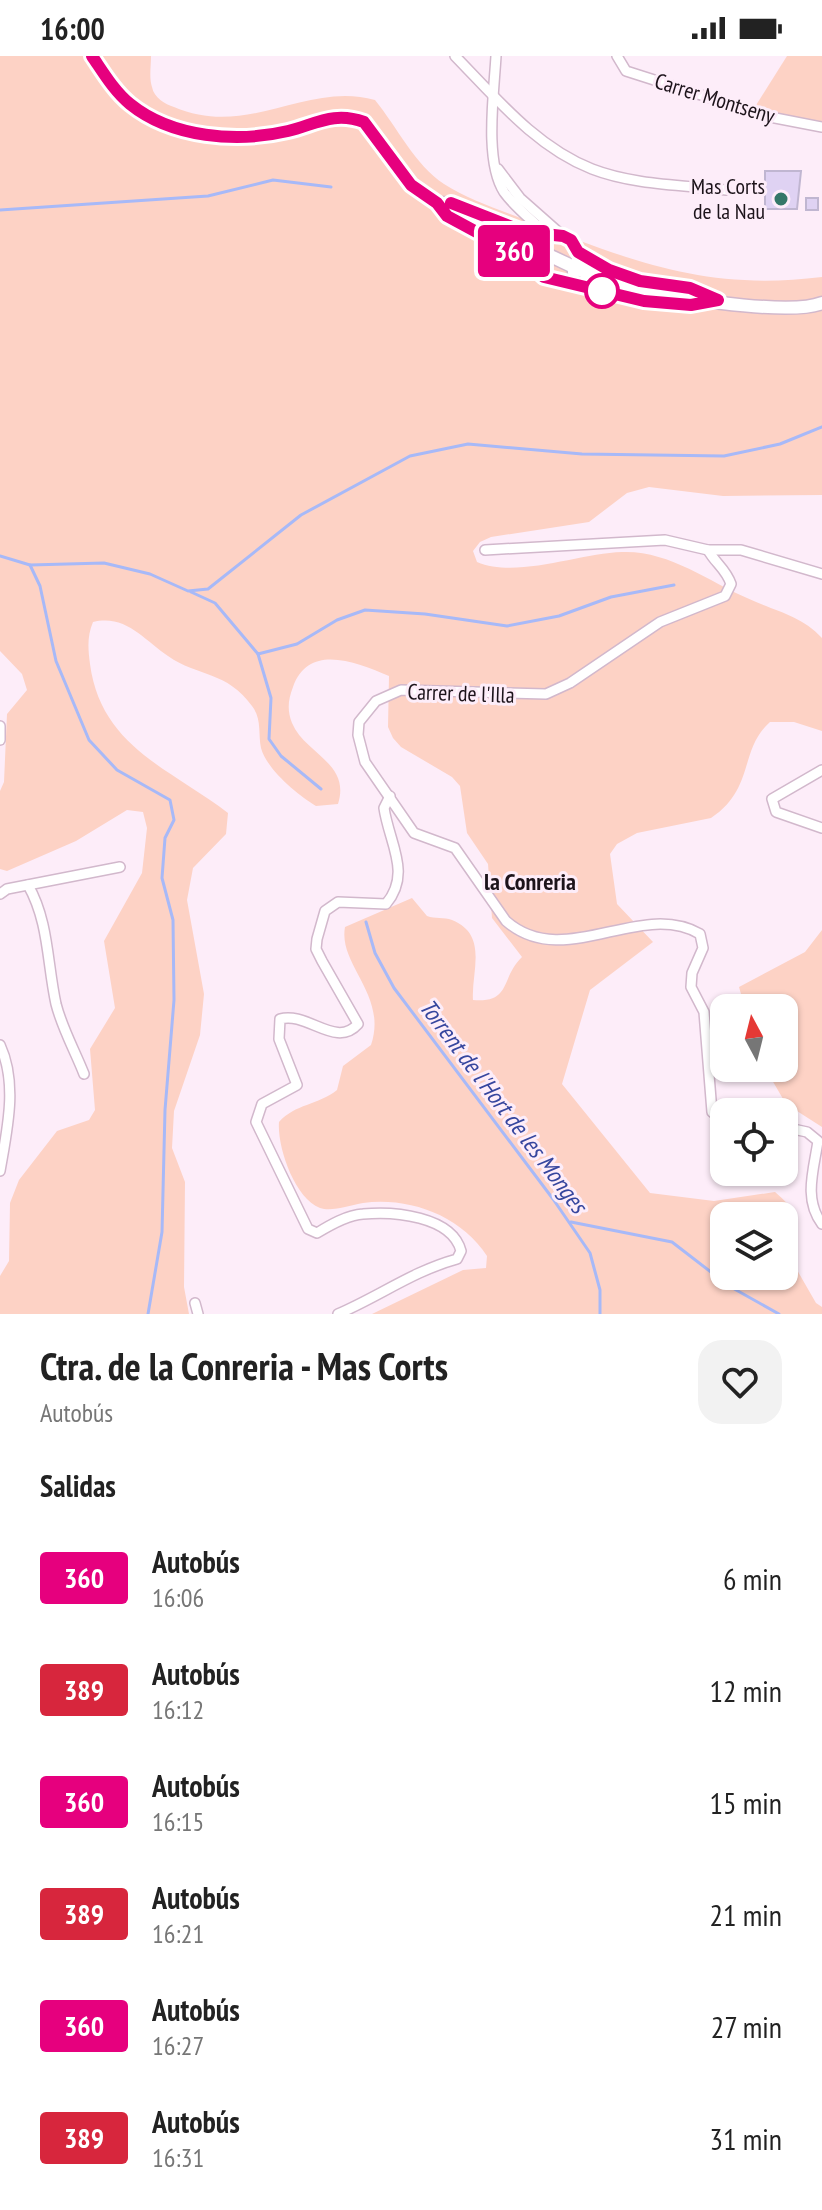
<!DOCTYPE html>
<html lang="es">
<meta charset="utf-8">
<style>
:root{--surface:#fff;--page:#f2f2f2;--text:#222;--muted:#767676}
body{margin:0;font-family:"PT Sans Narrow",sans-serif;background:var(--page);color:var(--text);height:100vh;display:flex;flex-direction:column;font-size:30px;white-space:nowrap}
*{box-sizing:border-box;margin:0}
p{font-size:26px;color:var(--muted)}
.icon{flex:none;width:44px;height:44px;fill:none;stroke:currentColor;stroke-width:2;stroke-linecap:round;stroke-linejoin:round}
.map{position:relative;height:1258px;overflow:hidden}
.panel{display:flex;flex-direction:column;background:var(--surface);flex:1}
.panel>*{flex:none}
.badge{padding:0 16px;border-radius:6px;font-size:28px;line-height:52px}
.needle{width:52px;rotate:353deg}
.buttons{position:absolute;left:710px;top:938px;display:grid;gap:16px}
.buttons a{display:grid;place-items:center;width:88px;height:88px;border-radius:16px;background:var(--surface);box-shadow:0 2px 6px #0004;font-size:40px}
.map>.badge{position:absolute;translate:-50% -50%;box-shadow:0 0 0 4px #fff}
h2{padding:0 40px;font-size:30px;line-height:72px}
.round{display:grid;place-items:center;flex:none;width:84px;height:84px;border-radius:24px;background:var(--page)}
.headline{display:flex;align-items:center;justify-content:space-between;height:136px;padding:0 40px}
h1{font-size:38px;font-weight:800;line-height:60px}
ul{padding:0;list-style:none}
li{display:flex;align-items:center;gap:24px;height:112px;padding:0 40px}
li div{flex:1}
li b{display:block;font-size:30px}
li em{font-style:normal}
li .badge{min-width:88px;font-weight:700;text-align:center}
.status{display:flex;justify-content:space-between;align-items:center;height:56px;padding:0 40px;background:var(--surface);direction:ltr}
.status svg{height:22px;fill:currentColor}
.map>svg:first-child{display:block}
</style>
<div class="status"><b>16:00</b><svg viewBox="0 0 49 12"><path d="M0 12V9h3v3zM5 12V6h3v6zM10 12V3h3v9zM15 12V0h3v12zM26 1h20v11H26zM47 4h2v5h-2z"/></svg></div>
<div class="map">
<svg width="822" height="1258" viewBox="0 0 822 1258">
<rect width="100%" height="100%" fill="#fdedf9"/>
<g fill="#fdd2c5" fill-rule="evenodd">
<path d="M 0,0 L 151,0 C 151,10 149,22 152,31 C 154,42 165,48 174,51 C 248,83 306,25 375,44 C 397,71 415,109 444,128 C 470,145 504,155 533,167 C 637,207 709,235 822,221 L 822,439 L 723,440 L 649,431 L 627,437 L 589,466 L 491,481 L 480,486 L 473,495 L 477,506 C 517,523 580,497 622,496 C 668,494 708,525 747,542 C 774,555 801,559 822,582 L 822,675 L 794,666 L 770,666 C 739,693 755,733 711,762 L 637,777 L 617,788 L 610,798 L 617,848 L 653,886 L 590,934 L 562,1028 L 650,1137 L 714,1145 L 775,1136 C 803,1159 800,1173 793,1207 L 816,1247 L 822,1251 L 822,1258 L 372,1258 L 463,1214 L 486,1212 L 487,1200 C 460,1159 409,1141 363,1147 C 350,1149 332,1156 320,1152 C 294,1142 277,1090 279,1066 C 295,1048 318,1049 337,1034 L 343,1010 L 371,989 C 388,939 338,909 345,871 L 412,842 L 427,860 C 435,863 444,861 452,864 C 489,879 471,916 473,944 C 512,947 500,922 522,901 L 492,862 L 488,808 L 467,777 L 460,730 L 452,721 L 401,691 L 393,682 L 388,671 L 389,620 C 357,607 309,586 293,631 C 288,644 287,654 292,667 C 305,698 351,707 338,748 L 316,750 C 298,739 267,714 261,692 C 258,677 262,663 252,650 C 227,615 198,621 168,600 C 144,584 126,558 93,566 C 87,580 88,593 90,608 C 101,691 171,713 228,757 L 226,778 L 193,812 L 187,844 L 204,938 L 200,979 L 174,1055 L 172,1092 L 185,1126 L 184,1231 L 189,1258 L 0,1258 L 0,1220 L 9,1205 L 10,1147 L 19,1124 L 57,1075 L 89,1064 L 95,1054 L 90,993 L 115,952 L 104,885 L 142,817 L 147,772 L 143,756 L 127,754 L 76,785 L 7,815 L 0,813 L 0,735 L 4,726 L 7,658 L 27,634 L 22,618 L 0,595 ZM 724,1160 L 784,1160 L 784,1220 L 724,1220 Z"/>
<polygon points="787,0 822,0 822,66 753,54"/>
<polygon points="822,874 822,1071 786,1048 765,1012 784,1012 784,952 745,952 739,931 805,896"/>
</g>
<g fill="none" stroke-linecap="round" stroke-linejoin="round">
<g stroke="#a7b9f8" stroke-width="3">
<polyline points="0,154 208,140 273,124 331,131"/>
<polyline points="0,500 30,509 104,507 150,518 188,535 208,533 301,459 410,400 468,388 582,398 724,400 780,388 822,371"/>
<polyline points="30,509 40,530 56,605 89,684 117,714 170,744 174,764 165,782 162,822 173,864 174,944 165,1054 162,1176 148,1258"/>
<polyline points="191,536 215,547 258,598 297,588 337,564 365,554 425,558 507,570 559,560 611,541 674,529"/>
<polyline points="258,598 271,642 269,683 281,700 321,733"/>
<polyline points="366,866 375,897 394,932 553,1143 590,1197 600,1234 600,1258"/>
<polyline points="571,1166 672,1186 729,1230 779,1258"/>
</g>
</g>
<g fill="#dfd2f3" stroke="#c0b6d1" stroke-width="2">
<polygon points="765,115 801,115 797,153 765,153"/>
<rect x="806" y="142" width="12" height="12"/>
</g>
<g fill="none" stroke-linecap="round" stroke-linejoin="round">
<g stroke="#d2b8cc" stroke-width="12">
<g id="minor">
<path d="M 455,0 C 496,42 536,91 592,113 C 633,129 683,129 726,134"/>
<path d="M 496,0 C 494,37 484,105 504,136 C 516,153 534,165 548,180"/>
<polyline points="617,0 626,15 770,61 822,71"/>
<polyline points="498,113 520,142 563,180"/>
<polyline points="485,494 665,484 708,494 741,494 822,518"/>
<path d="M 708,494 C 715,507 726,513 731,528 L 725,540 L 660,566 L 570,627 L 546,638 L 401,634 L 376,645 L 359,666 L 358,679 L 365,706 L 414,777 L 455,792 L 506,865 C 564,916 640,843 700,878 L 703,892 L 692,917 L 691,931 L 704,956 L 712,1056 L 724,1066"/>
<polyline points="0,670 0,684"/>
<polyline points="822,714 772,743 776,756 822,772"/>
<path d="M 28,829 C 49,866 47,907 56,948 C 62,972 75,995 84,1018"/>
<polyline points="0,838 7,833 120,811"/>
<path d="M 0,989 C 18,1028 7,1074 0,1115"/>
<path d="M 784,1071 L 807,1076 L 818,1085 C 814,1113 803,1143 822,1168"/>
<polyline points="195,1247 198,1258"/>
<path d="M 338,1258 C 380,1240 413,1215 457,1203 L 461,1195 C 452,1160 393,1155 363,1158 C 347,1159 330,1169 317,1177 L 308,1173 L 256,1066 L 262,1048 L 297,1029 L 279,983 L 280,963 C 307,955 336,993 358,968 L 322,905 L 316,893 L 317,883 L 325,855 L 338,846 L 386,848 C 412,817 389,787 384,752 L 390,740"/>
</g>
</g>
<g stroke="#d2b8cc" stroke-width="15">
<g id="tertiary">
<path d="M 92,0 C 103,16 114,35 130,48 C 172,82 237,87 288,75 C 316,68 334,55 364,66 C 385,88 397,119 421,137 C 455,163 499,176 537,194 C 563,205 589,220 616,228 C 653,239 788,261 822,247"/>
<path d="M 440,147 C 471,148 494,167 524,175 C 538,179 563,176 573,186 C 581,195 579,206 574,216"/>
<polyline points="451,162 514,195 549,223 644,245 703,247"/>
<path d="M 578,196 C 598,208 618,220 642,225 C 663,230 684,229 704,238"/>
</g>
</g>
<use href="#minor" stroke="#fff" stroke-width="9"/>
<use href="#tertiary" stroke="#fff" stroke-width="12"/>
</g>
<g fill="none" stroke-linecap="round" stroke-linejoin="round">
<g stroke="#fff" stroke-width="18">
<path id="line" d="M 92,0 C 103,16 114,35 130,48 C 172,82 237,87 288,75 C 316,68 334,55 364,66 L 411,129 L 437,147 L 447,160 L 521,200 L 544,221 L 644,245 L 691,249 L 718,244 L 690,232 L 640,225 L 609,214 L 578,196 L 571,184 L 563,180 L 525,176 L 451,147"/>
</g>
<use href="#line" stroke="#e6007e" stroke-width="12"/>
</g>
<circle fill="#347768" stroke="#fdedf9" stroke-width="3" cx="781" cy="143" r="8"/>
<circle fill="#fff" stroke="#e6007e" stroke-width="4" cx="602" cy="235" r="16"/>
<g text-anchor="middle" stroke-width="6" stroke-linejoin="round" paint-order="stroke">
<g font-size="22" fill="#1c131a" stroke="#fdedf9">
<text transform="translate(715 42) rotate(17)" y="8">Carrer Montseny</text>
<text transform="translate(461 637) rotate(2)" y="8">Carrer de l'Illa</text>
</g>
<g font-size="22" fill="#1c131a" stroke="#fdedf9" text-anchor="end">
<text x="765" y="138">Mas Corts<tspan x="765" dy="25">de la Nau</tspan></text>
</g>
<g font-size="24" font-weight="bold" fill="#1c131a" stroke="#fdedf9">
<text x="530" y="834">la Conreria</text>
</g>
<g font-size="24" font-style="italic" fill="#36469e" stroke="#fdedf9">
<text transform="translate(503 1050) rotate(53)" y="8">Torrent de l'Hort de les Monges</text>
</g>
</g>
</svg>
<div class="buttons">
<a><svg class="needle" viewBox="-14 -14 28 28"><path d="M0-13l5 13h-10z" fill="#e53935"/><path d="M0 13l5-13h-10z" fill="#767676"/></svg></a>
<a><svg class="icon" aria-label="locate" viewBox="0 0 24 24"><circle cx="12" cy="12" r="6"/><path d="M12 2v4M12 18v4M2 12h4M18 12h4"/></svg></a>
<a><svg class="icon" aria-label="layers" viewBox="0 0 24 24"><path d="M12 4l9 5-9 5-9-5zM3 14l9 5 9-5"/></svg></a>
</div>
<b class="badge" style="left:514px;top:195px;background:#e6007e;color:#fff">360</b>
</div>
<section class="panel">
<div class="headline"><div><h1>Ctra. de la Conreria - Mas Corts</h1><p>Autobús</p></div><a class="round"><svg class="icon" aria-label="heart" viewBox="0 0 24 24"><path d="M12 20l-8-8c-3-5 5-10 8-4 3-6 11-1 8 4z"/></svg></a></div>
<h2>Salidas</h2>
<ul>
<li><span class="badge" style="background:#e6007e;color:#fff">360</span><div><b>Autobús</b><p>16:06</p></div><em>6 min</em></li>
<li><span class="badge" style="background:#d7263d;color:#fff">389</span><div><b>Autobús</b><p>16:12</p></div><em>12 min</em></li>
<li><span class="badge" style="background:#e6007e;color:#fff">360</span><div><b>Autobús</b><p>16:15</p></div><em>15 min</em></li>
<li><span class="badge" style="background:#d7263d;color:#fff">389</span><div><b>Autobús</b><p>16:21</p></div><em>21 min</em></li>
<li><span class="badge" style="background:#e6007e;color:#fff">360</span><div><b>Autobús</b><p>16:27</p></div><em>27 min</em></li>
<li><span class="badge" style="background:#d7263d;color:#fff">389</span><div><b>Autobús</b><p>16:31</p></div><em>31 min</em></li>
</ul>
</section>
